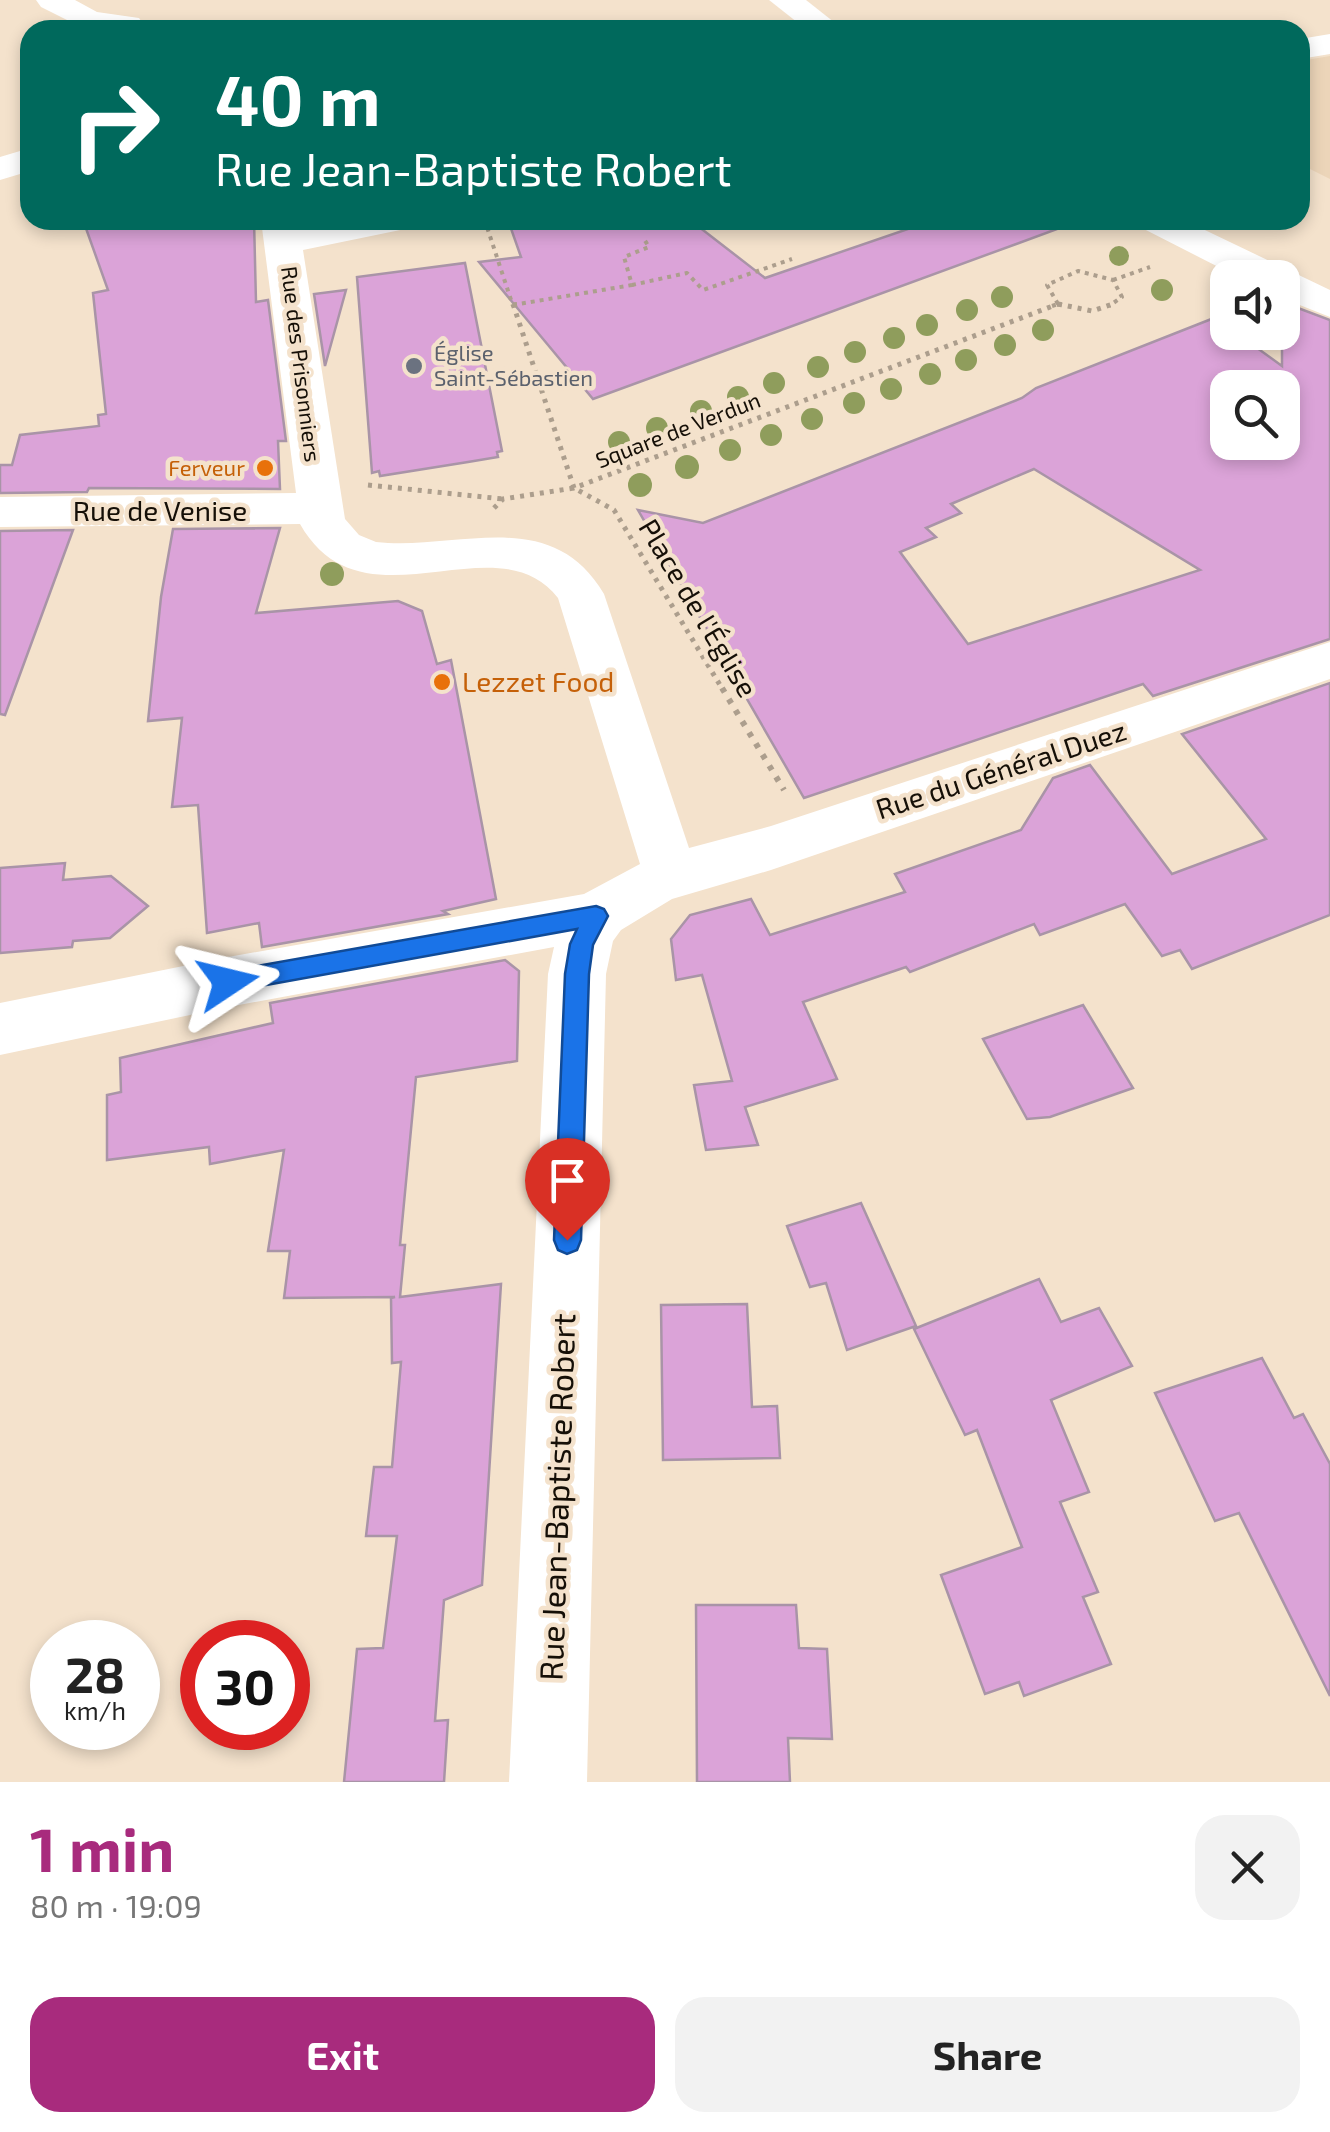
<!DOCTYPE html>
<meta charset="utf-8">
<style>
:root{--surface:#fff;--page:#f2f2f2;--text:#222;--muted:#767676;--accent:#a82b7d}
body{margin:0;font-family:"Exo 2",sans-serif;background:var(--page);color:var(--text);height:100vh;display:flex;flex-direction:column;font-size:38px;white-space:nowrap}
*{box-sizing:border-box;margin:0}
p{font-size:32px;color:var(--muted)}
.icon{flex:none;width:55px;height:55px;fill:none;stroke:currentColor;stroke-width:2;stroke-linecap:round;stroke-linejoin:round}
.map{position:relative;height:1782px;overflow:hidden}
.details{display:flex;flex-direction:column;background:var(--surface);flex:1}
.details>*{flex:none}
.guide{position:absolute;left:20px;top:20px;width:1290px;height:210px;border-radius:30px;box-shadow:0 5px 15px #0003;background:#00695c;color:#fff;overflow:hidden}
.controls{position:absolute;left:1210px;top:260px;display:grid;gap:20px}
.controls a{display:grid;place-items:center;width:90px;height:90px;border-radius:20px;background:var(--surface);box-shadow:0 5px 15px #0003;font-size:50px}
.speed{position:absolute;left:30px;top:1620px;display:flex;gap:20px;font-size:50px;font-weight:700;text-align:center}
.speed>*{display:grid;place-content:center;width:130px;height:130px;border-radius:50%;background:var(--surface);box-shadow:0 5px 15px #0003;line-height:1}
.speed small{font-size:25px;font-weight:400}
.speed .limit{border:15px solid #d22;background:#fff;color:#111}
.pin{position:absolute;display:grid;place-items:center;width:85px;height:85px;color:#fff;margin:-102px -42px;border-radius:50% 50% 50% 0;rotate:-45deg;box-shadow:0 0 10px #0007}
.pin .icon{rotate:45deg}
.me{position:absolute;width:110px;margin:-55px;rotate:80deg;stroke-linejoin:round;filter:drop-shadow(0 0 8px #0008)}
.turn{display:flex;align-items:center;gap:35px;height:210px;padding:0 30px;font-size:45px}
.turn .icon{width:130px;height:130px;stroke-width:2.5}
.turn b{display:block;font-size:70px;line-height:85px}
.round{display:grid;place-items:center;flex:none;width:105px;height:105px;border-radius:30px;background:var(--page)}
.head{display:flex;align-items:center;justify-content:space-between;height:170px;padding:0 30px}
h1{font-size:60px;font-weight:700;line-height:75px;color:var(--accent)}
.primary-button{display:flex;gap:20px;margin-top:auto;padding:20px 30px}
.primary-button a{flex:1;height:115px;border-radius:30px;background:var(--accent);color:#fff;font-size:40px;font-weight:700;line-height:115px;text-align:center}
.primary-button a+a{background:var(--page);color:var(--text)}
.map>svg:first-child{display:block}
</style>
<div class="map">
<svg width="1330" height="1782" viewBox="0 0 1330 1782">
<rect width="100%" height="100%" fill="#f4e2cc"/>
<polygon fill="#ecd5b9" points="1330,56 1330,179 1300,164 1300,61"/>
<g fill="#dba3d8" stroke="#a994a7" stroke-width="2.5" fill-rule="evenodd">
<polygon points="83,220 254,220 256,302 268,300 286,441 278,441 280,489 89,488 87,492 0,493 0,465 12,465 20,435 99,426 98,415 106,414 93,293 108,290"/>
<polygon points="508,220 690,220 765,278 934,220 1067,220 1068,225 593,399 479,262 521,257"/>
<polygon points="465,263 502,451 497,452 498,457 468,462 380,476 379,471 372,473 357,277"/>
<polygon points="346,290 325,366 314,294"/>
<path d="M1282 302 1330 320V639L1153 696 1143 684 804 798 638 510 703 523 1022 398 1036 388 1214 318 1228 327V332H1235L1282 366ZM1228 388H1282V442H1228ZM1034 469 1200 570 968 644 900 552 936 537 926 528 961 513 951 504Z"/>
<polygon points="280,528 256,613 398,601 422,611 437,664 451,660 496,899 443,911 448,914 262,947 259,923 207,933 198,805 172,807 182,718 148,721 161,597 173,529"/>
<polygon points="73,530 5,715 0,714 0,531"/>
<polygon points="1330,683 1330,915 1192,969 1180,950 1162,956 1125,904 1040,935 1034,924 910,972 906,967 803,1002 837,1079 745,1107 758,1145 706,1150 694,1085 732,1081 702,975 676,980 671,939 690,915 751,899 770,935 905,892 895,874 1021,830 1053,778 1090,765 1172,874 1266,839 1182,734"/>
<polygon points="65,863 63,880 111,876 148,906 110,938 73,941 72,947 0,953 0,868"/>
<polygon points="505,960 519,971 517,1061 416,1077 400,1245 405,1245 400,1297 501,1284 482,1585 444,1600 435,1721 448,1720 444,1782 344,1782 357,1649 383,1648 397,1536 366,1536 374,1467 392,1467 401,1362 392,1363 391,1298 395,1297 284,1298 290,1251 268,1251 284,1150 210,1164 209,1147 107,1160 107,1095 121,1092 120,1058 273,1023 270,1003"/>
<polygon points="1083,1005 1133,1088 1050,1117 1027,1119 983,1039"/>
<polygon points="861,1203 916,1326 847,1350 826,1283 810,1287 787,1226"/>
<polygon points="1039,1279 1061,1322 1099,1308 1132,1366 1051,1400 1089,1492 1060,1502 1098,1592 1083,1597 1111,1664 1024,1696 1019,1682 985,1694 941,1575 1022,1547 977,1430 965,1435 914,1329"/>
<polygon points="747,1304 752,1407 777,1406 780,1458 663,1460 661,1305"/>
<polygon points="1262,1358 1294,1418 1303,1414 1330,1464 1330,1696 1239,1513 1215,1521 1155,1393"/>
<polygon points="696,1605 796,1605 799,1648 827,1649 832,1739 788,1738 790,1782 697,1782"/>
</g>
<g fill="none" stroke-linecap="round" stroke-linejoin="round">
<g stroke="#ac9e8d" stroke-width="4" stroke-dasharray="4 5" stroke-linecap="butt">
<polyline points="489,220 486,224 513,306"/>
<polyline points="1113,280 1150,267"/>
<polyline points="632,285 687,273 703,290 792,259"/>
<polyline points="1058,304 1064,306"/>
<polyline points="1058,304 1047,285 1078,271 1113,280 1122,297 1109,306"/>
<polyline points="513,305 632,285 624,257 649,247 644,239"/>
<polyline points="1052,306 1058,304"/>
</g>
<g stroke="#ac9e8d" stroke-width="5" stroke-dasharray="4 6" stroke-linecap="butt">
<polyline points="513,304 574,488 1058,304"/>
<polyline points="1058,304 1092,311 1113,304"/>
<polyline points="513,305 521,304"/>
<polyline points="368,485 503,499"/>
<polyline points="494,508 503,499 574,488 614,510 723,690"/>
</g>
<polyline stroke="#ac9e8d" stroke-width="6" stroke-dasharray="5 8" stroke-linecap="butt" points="722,688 784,790"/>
<g fill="#fff" fill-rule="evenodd">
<polygon points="36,0 75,0 97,12 139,18 144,25 141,30 87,30 41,7"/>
<polygon points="769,0 806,0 844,30 807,30"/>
<polygon points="1330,34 1330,54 1300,59 1300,39"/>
<polygon points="30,148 30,171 0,180 0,157"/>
<path d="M261 220H299L300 228 340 220H416L410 228 303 250 345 519 359 535 376 542C458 551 551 504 604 594L689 848 771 826 1330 642V679L771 870 672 899 621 930 613 941 606 974 587 1782H509L548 974 554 947 228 1007 0 1055V1003L228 957 584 894 640 864 558 598C496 518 363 635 300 524L0 527V497L296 493Z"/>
<polygon points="1136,220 1184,220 1330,290 1330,317 1282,298 1282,278 1240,278 1142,228"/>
</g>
</g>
<g fill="#8f9d5c">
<circle cx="1119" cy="256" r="10"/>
<circle cx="1162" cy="290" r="11"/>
<circle cx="1002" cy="297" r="11"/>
<circle cx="967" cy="310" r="11"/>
<circle cx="927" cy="325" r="11"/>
<circle cx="1043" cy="330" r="11"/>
<circle cx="894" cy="338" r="11"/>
<circle cx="1005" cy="345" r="11"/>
<circle cx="855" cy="352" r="11"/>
<circle cx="966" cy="360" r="11"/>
<circle cx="818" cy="367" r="11"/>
<circle cx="930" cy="374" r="11"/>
<circle cx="774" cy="383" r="11"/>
<circle cx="891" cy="389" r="11"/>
<circle cx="738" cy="397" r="11"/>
<circle cx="854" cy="403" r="11"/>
<circle cx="701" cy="411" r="11"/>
<circle cx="812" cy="419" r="11"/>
<circle cx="657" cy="428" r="11"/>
<circle cx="771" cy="435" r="11"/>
<circle cx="619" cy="442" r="11"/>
<circle cx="730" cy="450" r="11"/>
<circle cx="687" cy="467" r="12"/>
<circle cx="640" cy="485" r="12"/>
<circle cx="332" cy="574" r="12"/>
</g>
<polygon fill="#1a73e8" stroke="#114b97" stroke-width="2.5" points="596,906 604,909 608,916 593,945 589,974 581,1240 577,1250 567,1254 558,1250 554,1240 565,974 570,944 577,929 228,992 220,989 216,982 220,974 228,971"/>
<circle fill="#6b7280" stroke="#f4e2cc" stroke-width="4" cx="414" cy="366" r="10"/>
<g fill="#e8710a" stroke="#f4e2cc" stroke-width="4">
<circle cx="265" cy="468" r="10"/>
<circle cx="442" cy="682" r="10"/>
</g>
<g text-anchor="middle" stroke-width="9" stroke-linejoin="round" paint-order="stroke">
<g font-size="22" fill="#5b616d" stroke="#f4e2cc" text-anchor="start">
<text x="434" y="361">Église<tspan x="434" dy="25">Saint-Sébastien</tspan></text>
</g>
<g font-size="22" fill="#150f07" stroke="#f4e2cc">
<text transform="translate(301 364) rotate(83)" y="8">Rue des Prisonniers</text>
<text transform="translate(678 430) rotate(-21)" y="8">Square de Verdun</text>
</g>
<g font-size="22" fill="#c56008" stroke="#f4e2cc" text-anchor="end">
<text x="245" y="476">Ferveur</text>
</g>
<g font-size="28" fill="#150f07" stroke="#f4e2cc">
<text x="160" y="521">Rue de Venise</text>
<text transform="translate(698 608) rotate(59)" y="10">Place de l'Église</text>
<text transform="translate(1001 770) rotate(-18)" y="10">Rue du Général Duez</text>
</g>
<g font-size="28" fill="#c56008" stroke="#f4e2cc" text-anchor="start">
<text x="462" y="692">Lezzet Food</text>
</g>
<g font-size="32" fill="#150f07" stroke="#f4e2cc">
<text transform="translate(558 1497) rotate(-88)" y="11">Rue Jean-Baptiste Robert</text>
</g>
</g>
</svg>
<div class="controls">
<a><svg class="icon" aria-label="sound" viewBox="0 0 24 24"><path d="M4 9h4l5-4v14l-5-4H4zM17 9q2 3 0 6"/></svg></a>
<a><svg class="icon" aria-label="search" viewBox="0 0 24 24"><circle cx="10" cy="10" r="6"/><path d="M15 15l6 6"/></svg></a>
</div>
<div class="speed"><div>28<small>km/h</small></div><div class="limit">30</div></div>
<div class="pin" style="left:567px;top:1240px;background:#d93025"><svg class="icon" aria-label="arrive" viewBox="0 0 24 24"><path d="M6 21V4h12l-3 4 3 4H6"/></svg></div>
<svg class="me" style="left:228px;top:982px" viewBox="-20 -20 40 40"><path d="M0-17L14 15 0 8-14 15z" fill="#1a73e8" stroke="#fff" stroke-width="4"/></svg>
<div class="guide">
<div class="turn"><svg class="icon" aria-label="right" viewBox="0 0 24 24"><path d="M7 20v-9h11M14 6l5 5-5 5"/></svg><div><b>40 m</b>Rue Jean-Baptiste Robert</div></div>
</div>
</div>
<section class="details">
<div class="head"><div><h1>1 min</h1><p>80 m · 19:09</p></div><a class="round"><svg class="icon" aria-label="close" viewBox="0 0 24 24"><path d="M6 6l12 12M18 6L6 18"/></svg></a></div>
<div class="primary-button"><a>Exit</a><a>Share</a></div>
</section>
